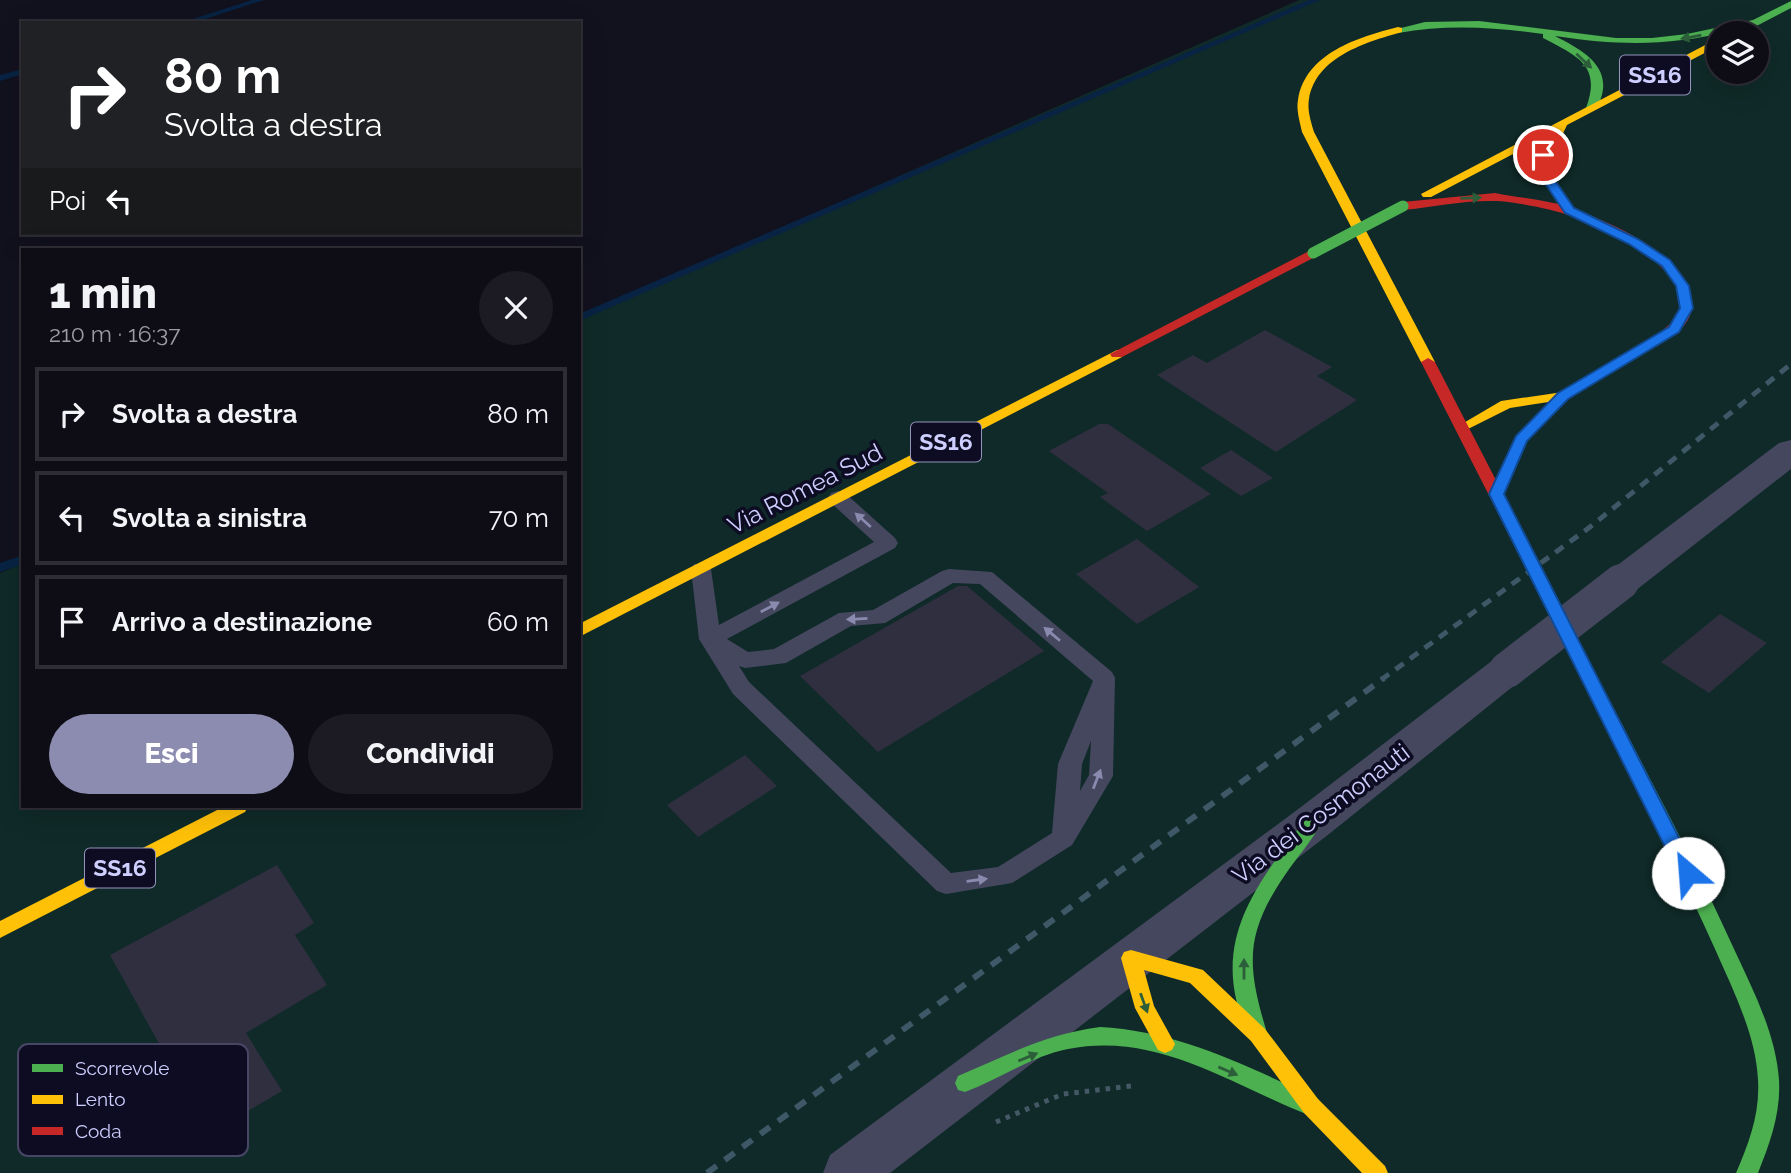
<!DOCTYPE html>
<html lang="it">
<meta charset="utf-8">
<style>
:root{--surface:#0e0d16;--page:#1c1b23;--text:#f1f3f6;--muted:#9b9ca1;--line:#2e2d35;--accent:#8c8cb0}
body{margin:0;font-family:Raleway,sans-serif;background:var(--page);color:var(--text);height:100vh;display:flex;flex-direction:column;font-size:26px;white-space:nowrap}
*{box-sizing:border-box;margin:0}
p{font-size:23px;color:var(--muted)}
.icon{flex:none;width:38px;height:38px;fill:none;stroke:currentColor;stroke-width:2;stroke-linecap:round;stroke-linejoin:round}
.map{position:relative;flex:1;overflow:hidden}
.panel{position:absolute;left:21px;top:248px;width:560px;height:560px;display:flex;flex-direction:column;background:var(--surface);border-radius:0px;box-shadow:0 7px 28px #0002,0 0 0 2px var(--line)}
.panel>*{flex:none}
.top-card{position:absolute;left:21px;top:21px;width:560px;height:214px;border-radius:0px;box-shadow:0 7px 28px #0002,0 0 0 2px var(--line);background:#202124;color:#fff;overflow:hidden}
.tools{position:absolute;left:1706px;top:21px;display:grid;gap:14px}
.tools a{display:grid;place-items:center;width:63px;height:63px;border-radius:50%;background:var(--surface);box-shadow:0 7px 28px #0002,0 0 0 2px var(--line);font-size:35px}
.pin{position:absolute;display:grid;place-items:center;width:60px;height:60px;color:#fff;margin:-30px;border:4px solid #fff;border-radius:50%;box-shadow:0 2px 7px #0007}
.me{position:absolute;width:77px;margin:-38px;rotate:333deg;stroke-linejoin:round;filter:drop-shadow(0 0 5px #0008)}
.turn{display:flex;align-items:center;gap:24px;height:147px;padding:0 28px;font-size:32px}
.turn .icon{width:91px;height:91px;stroke-width:2.5}
.turn b{display:block;font-size:49px;line-height:60px}
.then{display:flex;align-items:center;height:66px;padding:0 28px;background:#0003;gap:14px;font-size:26px}
.round{display:grid;place-items:center;flex:none;width:74px;height:74px;border-radius:37px;background:var(--page)}
.overview{display:flex;align-items:center;justify-content:space-between;height:119px;padding:0 28px}
h1{font-size:42px;font-weight:800;line-height:52px}
.cta{display:flex;gap:14px;margin-top:auto;padding:14px 28px}
.cta a{flex:1;height:80px;border-radius:42px;background:var(--accent);color:#fff;font-size:28px;font-weight:800;line-height:80px;text-align:center}
.cta a+a{background:var(--page);color:var(--text)}
ul{padding:0;list-style:none}
li{display:flex;align-items:center;gap:21px;height:94px;margin:0 14px 10px;padding:0 14px;border:4px solid var(--line);border-radius:0px}
li div{flex:1}
li b{display:block;font-size:26px}
li em{font-style:normal}
.map>svg:first-child{display:block}
</style>
<div class="map">
<svg width="1791" height="1173" viewBox="0 0 1791 1173">
<rect width="100%" height="100%" fill="#12111e"/>
<path fill="#0f2a28" fill-rule="evenodd" d="M1299 0H1791V1173H0V573L23 563V807H579V317ZM1718 33H1757V72H1718Z"/>
<g fill="none" stroke-linecap="round" stroke-linejoin="round">
<g fill="#082343" fill-rule="evenodd">
<polygon points="252,0 264,0 193,23 180,23"/>
<polygon points="1309,0 1320,0 579,321 579,314"/>
<polygon points="23,69 23,74 0,81 0,75"/>
<polygon points="23,555 23,564 0,572 0,563"/>
</g>
</g>
<g fill="#302f40">
<polygon points="1265,330 1332,367 1317,376 1357,400 1276,452 1157,375 1193,355 1207,363"/>
<polygon points="1099,424 1108,424 1211,494 1147,531 1100,497 1108,493 1049,451"/>
<polygon points="1231,450 1273,478 1241,496 1200,468"/>
<polygon points="1137,539 1199,587 1137,624 1076,574"/>
<polygon points="958,586 967,586 1044,651 878,752 800,676"/>
<polygon points="1720,614 1767,643 1709,693 1661,662"/>
<polygon points="745,755 777,786 698,837 667,805"/>
<polygon points="277,865 314,923 295,935 327,985 246,1033 282,1091 209,1134 110,955"/>
</g>
<g fill="none" stroke-linecap="round" stroke-linejoin="round">
<polyline stroke="#455865" stroke-width="5" stroke-dasharray="4.5 6" stroke-linecap="butt" points="996,1122 1063,1094 1131,1086"/>
<path fill="#45475f" fill-rule="evenodd" d="M838 491 845 493 895 538 898 543 895 548 727 639 748 652 774 649 839 613 873 610 942 571 949 569 992 572 1112 672 1115 678 1113 776 1072 845 1012 883 946 894 937 891 733 694 699 639 691 569 694 564H708L711 569 719 625 874 542 831 503 828 498 831 493ZM953 583 980 584 1093 681 1058 764 1052 833 998 867 951 873 749 682 739 666 745 668 786 663 851 626 885 623ZM1091 741 1089 775 1080 791 1082 764Z"/>
<g fill="#45475f" fill-rule="evenodd">
<polygon points="1791,440 1791,469 1635,591 1621,595 1607,591 1602,582 1607,573 1779,443"/>
<polygon points="1507,655 1521,660 1527,670 1521,680 1329,834 890,1173 823,1173 830,1155 1297,810 1493,660"/>
</g>
<g fill="#4caf50" fill-rule="evenodd">
<path d="M1791 1V8L1743 33H1731L1732 31C1668 46 1621 46 1555 36 1580 49 1612 65 1601 98 1599 105 1598 108 1592 111L1586 108C1602 65 1577 56 1543 38V34C1494 27 1447 24 1398 33L1393 30 1425 22 1479 21 1616 38H1652L1687 34 1753 20Z"/>
<polygon points="1662,333 1667,334 1667,340 1568,399 1527,441 1502,497 1492,497 1490,494 1516,436 1558,393"/>
<path d="M1606 703 1612 705 1614 709C1655 789 1697 867 1734 949 1753 990 1776 1034 1779 1080 1781 1113 1770 1143 1758 1173H1736C1749 1143 1760 1114 1758 1080 1756 1035 1733 990 1715 949 1679 868 1637 789 1598 709L1600 705Z"/>
<path d="M1313 815 1319 817 1322 822C1312 841 1297 857 1285 875 1244 935 1247 966 1267 1033L1264 1039 1257 1042 1250 1039C1206 945 1253 890 1307 817Z"/>
<path d="M1100 1027C1179 1031 1247 1066 1318 1099L1321 1106 1318 1113 1311 1116C1231 1085 1158 1031 1068 1049 1032 1056 1000 1079 965 1092L958 1090 955 1083 958 1076C1007 1055 1046 1034 1100 1027Z"/>
</g>
<g fill="#ffc107" fill-rule="evenodd">
<path d="M1398 27 1402 28V32C1366 42 1316 57 1309 99 1307 110 1311 122 1314 132L1435 362 1428 366 1421 362 1302 132C1300 122 1296 110 1298 100 1305 53 1359 37 1398 27Z"/>
<path d="M1711 42H1718V46L1567 125C1546 169 1546 170 1575 211L1573 214H1565C1546 187 1531 164 1551 134L1431 197H1423L1421 194Z"/>
<polygon points="1117,350 1124,354 1122,357 579,637 579,624"/>
<polygon points="1563,392 1570,396 1568,399 1510,408 1462,432 1455,428 1501,401"/>
<polygon points="223,807 248,807 245,812 0,938 0,921"/>
<polygon points="1131,950 1203,970 1265,1029 1318,1099 1385,1166 1388,1173 1362,1173 1304,1113 1251,1041 1190,983 1144,970 1154,1006 1175,1044 1172,1050 1165,1053 1158,1050 1135,1008 1121,958 1124,952"/>
</g>
<g fill="#c62828" fill-rule="evenodd">
<path d="M1495 193C1520 198 1550 200 1574 209 1611 223 1696 258 1692 307 1691 322 1676 337 1662 341L1655 337C1664 328 1675 323 1679 309 1690 265 1599 227 1568 215 1553 209 1510 201 1494 201 1464 200 1433 207 1403 210L1397 206 1403 202Z"/>
<polygon points="1313,249 1319,253 1317,256 1122,357 1112,357 1110,354"/>
<polygon points="1428,358 1435,362 1614,709 1612,713 1600,713 1598,709 1421,362"/>
</g>
<polyline stroke="#3e5867" stroke-width="5" stroke-dasharray="10 8" stroke-linecap="butt" points="1381,680 1590,527 1791,364"/>
<polyline stroke="#3e5867" stroke-width="6" stroke-dasharray="12 10" stroke-linecap="butt" points="707,1173 1384,678"/>
<polyline stroke="#45475f" stroke-width="36" points="1507,670 1621,582"/>
<polyline stroke="#4caf50" stroke-width="11" points="1313,253 1403,206"/>
</g>
<defs><path id="oneway-solid" d="M-6-.8H1V-3.2L6.5 0L1 3.2V.8H-6Z" transform="scale(1.75)"/></defs>
<g fill="#2c5e3a">
<use href="#oneway-solid" transform="translate(1691 37) rotate(170)"/>
<use href="#oneway-solid" transform="translate(1584 61) rotate(43)"/>
<use href="#oneway-solid" transform="translate(1471 198) rotate(-2)"/>
<use href="#oneway-solid" transform="translate(1244 969) rotate(-90)"/>
<use href="#oneway-solid" transform="translate(1144 1003) rotate(70)"/>
<use href="#oneway-solid" transform="translate(1028 1057) rotate(-22)"/>
<use href="#oneway-solid" transform="translate(1228 1071) rotate(23)"/>
</g>
<g fill="#8a8aaf">
<use href="#oneway-solid" transform="translate(863 520) rotate(-138)"/>
<use href="#oneway-solid" transform="translate(770 607) rotate(-28)"/>
<use href="#oneway-solid" transform="translate(857 619) rotate(177)"/>
<use href="#oneway-solid" transform="translate(1052 634) rotate(-140)"/>
<use href="#oneway-solid" transform="translate(1097 779) rotate(-69)"/>
<use href="#oneway-solid" transform="translate(977 880) rotate(-8)"/>
</g>
<polygon fill="#1a73e8" stroke="#114b97" stroke-width="2" points="1543,152 1548,155 1552,176 1574,208 1638,239 1670,260 1689,286 1693,308 1679,332 1568,399 1527,441 1504,494 1697,873 1695,879 1688,881 1681,879 1489,494 1516,436 1558,393 1669,327 1680,308 1676,286 1662,266 1629,244 1565,213 1540,176 1537,155"/>
<g text-anchor="middle" stroke-width="7" stroke-linejoin="round" paint-order="stroke">
<g fill="#0d0c23" stroke="#9494bd" stroke-width="2">
<rect x="1620" y="55.5" width="70" height="39" rx="5"/>
<rect x="911" y="422.5" width="70" height="39" rx="5"/>
<rect x="85" y="848.5" width="70" height="39" rx="5"/>
</g>
<g font-size="23" font-weight="bold" fill="#ceceff">
<text x="1655" y="83">SS16</text>
<text x="946" y="450">SS16</text>
<text x="120" y="876">SS16</text>
</g>
<g font-size="24" fill="#ceceff" stroke="#0d0c23">
<text transform="translate(805 489) rotate(-27)" y="8">Via Romea Sud</text>
<text transform="translate(1321 814) rotate(-37)" y="8">Via dei Cosmonauti</text>
</g>
</g>
<rect x="18" y="1044" width="230" height="112" rx="10" fill="#0d0c23" stroke="#474665" stroke-width="2"/>
<rect x="32" y="1064" width="31" height="8" fill="#4caf50"/>
<rect x="32" y="1095" width="31" height="9" fill="#ffc107"/>
<rect x="32" y="1127" width="31" height="8" fill="#c62828"/>
<g font-size="19" fill="#ceceff">
<text x="75" y="1075">Scorrevole</text>
<text x="75" y="1106">Lento</text>
<text x="75" y="1138">Coda</text>
</g>
</svg>
<div class="tools">
<a><svg class="icon" aria-label="layers" viewBox="0 0 24 24"><path d="M12 4l9 5-9 5-9-5zM3 14l9 5 9-5"/></svg></a>
</div>
<div class="pin" style="left:1543px;top:155px;background:#d93025"><svg class="icon" aria-label="arrive" viewBox="0 0 24 24"><path d="M6 21V4h12l-3 4 3 4H6"/></svg></div>
<svg class="me" style="left:1688px;top:873px" viewBox="-20 -20 40 40"><circle r="19" fill="#fff"/><path d="M0-13L10 11 0 6-10 11z" fill="#1a73e8"/></svg>
<div class="top-card">
<div class="turn"><svg class="icon" aria-label="right" viewBox="0 0 24 24"><path d="M7 20v-9h11M14 6l5 5-5 5"/></svg><div><b>80 m</b>Svolta a destra</div></div>
<div class="then">Poi<svg class="icon" aria-label="left" viewBox="0 0 24 24"><path d="M17 20v-9H6M10 6l-5 5 5 5"/></svg></div>
</div>
<section class="panel">
<div class="overview"><div><h1>1 min</h1><p>210 m · 16:37</p></div><a class="round"><svg class="icon" aria-label="close" viewBox="0 0 24 24"><path d="M6 6l12 12M18 6L6 18"/></svg></a></div>
<ul>
<li><svg class="icon" aria-label="right" viewBox="0 0 24 24"><path d="M7 20v-9h11M14 6l5 5-5 5"/></svg><div><b>Svolta a destra</b></div><em>80 m</em></li>
<li><svg class="icon" aria-label="left" viewBox="0 0 24 24"><path d="M17 20v-9H6M10 6l-5 5 5 5"/></svg><div><b>Svolta a sinistra</b></div><em>70 m</em></li>
<li><svg class="icon" aria-label="arrive" viewBox="0 0 24 24"><path d="M6 21V4h12l-3 4 3 4H6"/></svg><div><b>Arrivo a destinazione</b></div><em>60 m</em></li>
</ul>
<div class="cta"><a>Esci</a><a>Condividi</a></div>
</section>
</div>
